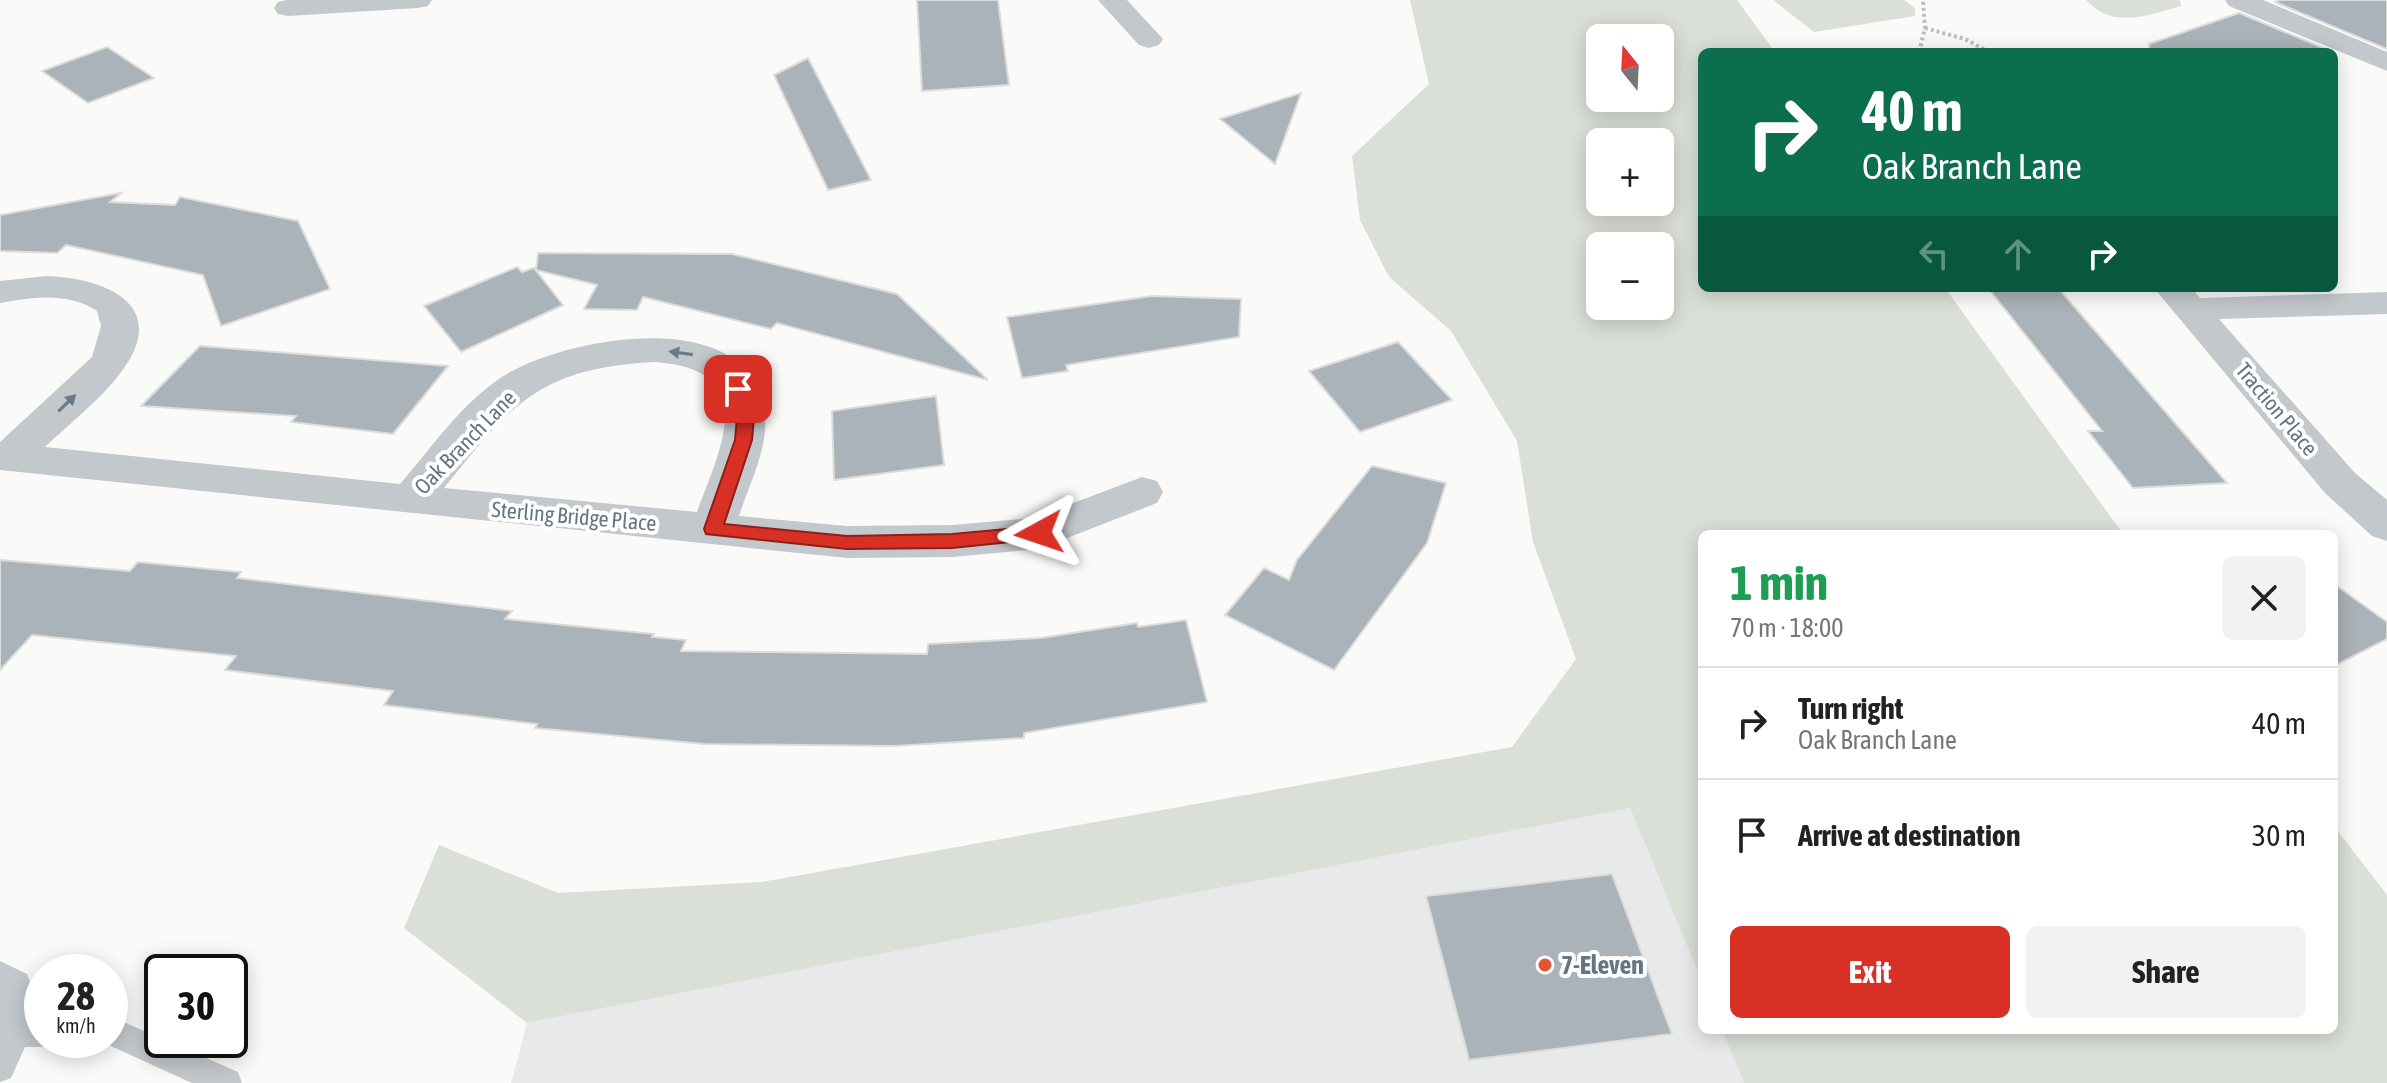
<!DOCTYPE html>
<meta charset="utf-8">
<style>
:root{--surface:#fff;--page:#f2f2f2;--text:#222;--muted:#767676;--line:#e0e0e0;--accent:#d93025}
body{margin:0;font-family:"Asap Condensed",sans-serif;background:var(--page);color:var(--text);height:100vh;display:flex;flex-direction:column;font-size:30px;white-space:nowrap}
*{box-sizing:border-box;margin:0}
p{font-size:26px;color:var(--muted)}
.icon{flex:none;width:44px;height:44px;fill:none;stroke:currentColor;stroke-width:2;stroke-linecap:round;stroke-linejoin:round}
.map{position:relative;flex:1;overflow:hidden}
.sheet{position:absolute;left:1698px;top:530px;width:640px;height:504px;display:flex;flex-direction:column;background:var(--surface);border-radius:12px;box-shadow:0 4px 20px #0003}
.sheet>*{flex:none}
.guide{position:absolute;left:1698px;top:48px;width:640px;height:244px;border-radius:12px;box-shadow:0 4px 20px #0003;background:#0b6e4f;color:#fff;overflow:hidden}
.needle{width:52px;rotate:342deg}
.controls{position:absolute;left:1586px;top:24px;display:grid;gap:16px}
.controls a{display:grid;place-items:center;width:88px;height:88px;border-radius:12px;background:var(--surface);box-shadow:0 4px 20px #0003;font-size:40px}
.speed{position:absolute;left:24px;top:954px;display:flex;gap:16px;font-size:40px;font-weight:700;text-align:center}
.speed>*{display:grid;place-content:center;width:104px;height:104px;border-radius:50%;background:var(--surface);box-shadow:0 4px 20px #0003;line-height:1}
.speed small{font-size:20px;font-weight:400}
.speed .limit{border:4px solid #111;border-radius:12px;background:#fff;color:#111}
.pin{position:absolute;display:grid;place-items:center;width:68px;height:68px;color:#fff;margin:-34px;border-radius:16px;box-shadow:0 4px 12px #0006}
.me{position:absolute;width:88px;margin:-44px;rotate:265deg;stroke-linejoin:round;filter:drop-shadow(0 0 6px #0008)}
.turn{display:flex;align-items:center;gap:28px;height:168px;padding:0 32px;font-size:36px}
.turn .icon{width:104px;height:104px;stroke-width:2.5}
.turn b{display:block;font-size:56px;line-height:68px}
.lanes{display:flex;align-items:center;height:76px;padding:0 32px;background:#0003;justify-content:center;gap:40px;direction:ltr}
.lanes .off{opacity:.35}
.round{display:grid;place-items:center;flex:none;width:84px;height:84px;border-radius:12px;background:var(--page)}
.head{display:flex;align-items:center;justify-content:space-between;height:136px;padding:0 32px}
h1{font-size:48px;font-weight:700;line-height:60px;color:#1e9e55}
.action{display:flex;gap:16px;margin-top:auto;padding:16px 32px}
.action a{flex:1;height:92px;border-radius:12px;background:var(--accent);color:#fff;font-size:32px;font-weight:700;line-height:92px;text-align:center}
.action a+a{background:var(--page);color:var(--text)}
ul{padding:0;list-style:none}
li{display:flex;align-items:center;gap:24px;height:112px;padding:0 32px;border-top:2px solid var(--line)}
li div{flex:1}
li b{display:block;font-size:30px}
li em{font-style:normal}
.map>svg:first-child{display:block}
</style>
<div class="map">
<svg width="2387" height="1083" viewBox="0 0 2387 1083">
<rect width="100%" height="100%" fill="#fafaf8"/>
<polygon fill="#e8e9e9" points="1630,808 1702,982 1702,1030 1722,1030 1744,1083 511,1083 527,1023"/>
<g fill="#dadfd7" fill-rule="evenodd">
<path d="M1410 0H1737L1775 52H1702V288H1945L2123 534H1702V982L1630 808 527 1023 404 928 439 845 558 893 762 882 1512 747 1576 659 1533 542 1517 441 1451 331 1389 277 1360 220 1352 156 1429 84ZM1660 38V98H1600V38ZM1660 142V202H1600V142ZM1660 246V306H1600V246Z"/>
<polygon points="1773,0 1904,0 1915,8 1915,16 1814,32"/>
<path d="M2086 0H2180L2181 6C2148 15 2113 30 2086 0Z"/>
<polygon points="2334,826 2387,895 2387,1083 1744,1083 1722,1030 2334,1030"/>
</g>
<g fill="#aab3b9" stroke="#dcdcda" stroke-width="2">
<polygon points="917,0 998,0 1009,85 922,91"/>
<polygon points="2279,0 2387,0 2387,49 2275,2"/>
<polygon points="2239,13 2333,52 2150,52 2149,44"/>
<polygon points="107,47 154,78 88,103 42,71"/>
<polygon points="808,58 871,180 828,190 774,75"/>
<polygon points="1301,93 1275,164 1220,119"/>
<polygon points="121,193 110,202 175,205 180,197 298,221 330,289 221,326 203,275 66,245 57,253 0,251 0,215"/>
<polygon points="538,253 732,254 897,294 988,380 777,323 771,329 643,297 637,310 584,309 597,285 536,270"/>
<polygon points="517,267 522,272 534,268 563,305 461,352 424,306"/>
<polygon points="1988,288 2058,288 2227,483 2133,488 2088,431 2102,431"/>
<polygon points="1152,296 1241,299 1239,337 1066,365 1068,371 1022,378 1007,317"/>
<polygon points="1398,342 1452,400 1360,432 1309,371"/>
<polygon points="200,346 448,366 393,434 291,422 296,416 141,406"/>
<polygon points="936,396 944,465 834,480 832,411"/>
<polygon points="1372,466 1446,483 1427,543 1334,670 1225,615 1264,568 1289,580 1297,560"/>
<polygon points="0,560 130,571 138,562 241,572 237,578 512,611 505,619 654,634 652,637 686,640 681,651 927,654 928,644 1041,638 1137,623 1138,627 1186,620 1207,702 1024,733 1024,738 895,746 704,744 535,728 537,724 384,705 393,691 225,670 236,656 32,635 0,670"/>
<polygon points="2334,584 2387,622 2387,639 2334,666"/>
<polygon points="1612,874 1672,1034 1469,1060 1426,896"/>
</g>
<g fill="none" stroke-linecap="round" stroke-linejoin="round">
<g stroke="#bbbfc2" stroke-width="4" stroke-dasharray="3 3" stroke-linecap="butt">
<polyline points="1925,28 1965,39 1989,52"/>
<polyline points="1919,52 1925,28 1923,0"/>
</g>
<g fill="#c3c8cc" fill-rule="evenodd">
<polygon points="0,961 27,974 31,984 31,1017 42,1017 42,1040 53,1040 42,1047 25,1047 11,1078 0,1082"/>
<polygon points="110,1016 238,1072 242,1083 192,1083 100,1041 110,1040"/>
</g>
<g fill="#c3c8cc" fill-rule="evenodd">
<polygon points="287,0 432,0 428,6 418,8 288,16 278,14 274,8 278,2"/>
<polygon points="1098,0 1127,0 1163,39 1159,45 1149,48 1139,45"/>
<polygon points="2225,0 2263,0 2387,52 2387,71 2229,6"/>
<path d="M47 276C101 278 170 302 124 368 104 397 71 422 45 447L400 484C434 445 469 392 516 369 583 335 755 306 765 416 768 449 749 485 739 516L847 526 952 525 1034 518 1142 477 1157 481 1163 492 1157 503 1039 549 952 557 847 558 0 470V442L92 357 101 326 97 311C68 292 32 297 0 303V281ZM655 362C761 370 722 444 697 512L444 488C512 403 540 368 655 362Z"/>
<polygon points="2154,288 2192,288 2200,298 2387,292 2387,314 2219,319 2355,473 2387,500 2387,541 2372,536 2325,493"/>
</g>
</g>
<defs><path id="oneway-solid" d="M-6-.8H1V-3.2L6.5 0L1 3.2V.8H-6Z" transform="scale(2)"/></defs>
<g fill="#6a7a87">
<use href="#oneway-solid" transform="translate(681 353) rotate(-172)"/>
<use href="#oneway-solid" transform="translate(67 403) rotate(-44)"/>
</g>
<polygon fill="#d93025" stroke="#8d1f18" stroke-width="2" points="738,383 746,389 754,417 752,440 724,524 847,536 952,534 1039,526 1048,533 1039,539 952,548 847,549 706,534 704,529 735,440 737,417 730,389"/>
<circle fill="#e4572e" stroke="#fff" stroke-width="3" cx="1545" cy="965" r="8"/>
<g text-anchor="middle" stroke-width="8" stroke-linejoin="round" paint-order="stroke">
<g font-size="22" fill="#657683" stroke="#fff">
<text transform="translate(2277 409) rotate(50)" y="8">Traction Place</text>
<text transform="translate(465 442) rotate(-46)" y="8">Oak Branch Lane</text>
<text transform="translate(574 516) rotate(5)" y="8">Sterling Bridge Place</text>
</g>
<g font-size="26" font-weight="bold" fill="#657683" stroke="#fff" text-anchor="start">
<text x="1561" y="974">7-Eleven</text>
</g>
</g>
</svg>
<div class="controls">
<a><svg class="needle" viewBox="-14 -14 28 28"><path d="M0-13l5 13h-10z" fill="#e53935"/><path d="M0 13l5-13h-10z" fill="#767676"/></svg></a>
<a>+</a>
<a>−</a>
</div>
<div class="speed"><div>28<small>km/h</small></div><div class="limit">30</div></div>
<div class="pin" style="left:738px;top:389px;background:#d93025"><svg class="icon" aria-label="arrive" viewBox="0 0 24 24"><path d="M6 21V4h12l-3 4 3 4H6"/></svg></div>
<svg class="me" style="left:1039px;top:533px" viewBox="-20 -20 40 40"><path d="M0-17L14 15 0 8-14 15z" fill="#d93025" stroke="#fff" stroke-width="4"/></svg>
<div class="guide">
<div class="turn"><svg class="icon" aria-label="right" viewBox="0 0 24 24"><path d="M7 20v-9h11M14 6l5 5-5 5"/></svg><div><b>40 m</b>Oak Branch Lane</div></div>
<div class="lanes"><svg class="icon off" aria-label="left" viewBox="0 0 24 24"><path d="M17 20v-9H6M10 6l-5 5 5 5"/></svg><svg class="icon off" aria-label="ahead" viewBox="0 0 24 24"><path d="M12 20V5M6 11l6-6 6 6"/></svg><svg class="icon" aria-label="right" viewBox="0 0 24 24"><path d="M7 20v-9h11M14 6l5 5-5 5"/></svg></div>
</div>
<section class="sheet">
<div class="head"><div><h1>1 min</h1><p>70 m · 18:00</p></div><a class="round"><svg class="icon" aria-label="close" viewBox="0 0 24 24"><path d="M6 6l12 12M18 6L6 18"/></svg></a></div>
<ul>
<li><svg class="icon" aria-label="right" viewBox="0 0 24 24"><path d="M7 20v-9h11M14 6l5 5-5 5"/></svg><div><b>Turn right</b><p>Oak Branch Lane</p></div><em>40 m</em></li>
<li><svg class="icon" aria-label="arrive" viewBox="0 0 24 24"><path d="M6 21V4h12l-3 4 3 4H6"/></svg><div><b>Arrive at destination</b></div><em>30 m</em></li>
</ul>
<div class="action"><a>Exit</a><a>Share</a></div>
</section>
</div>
